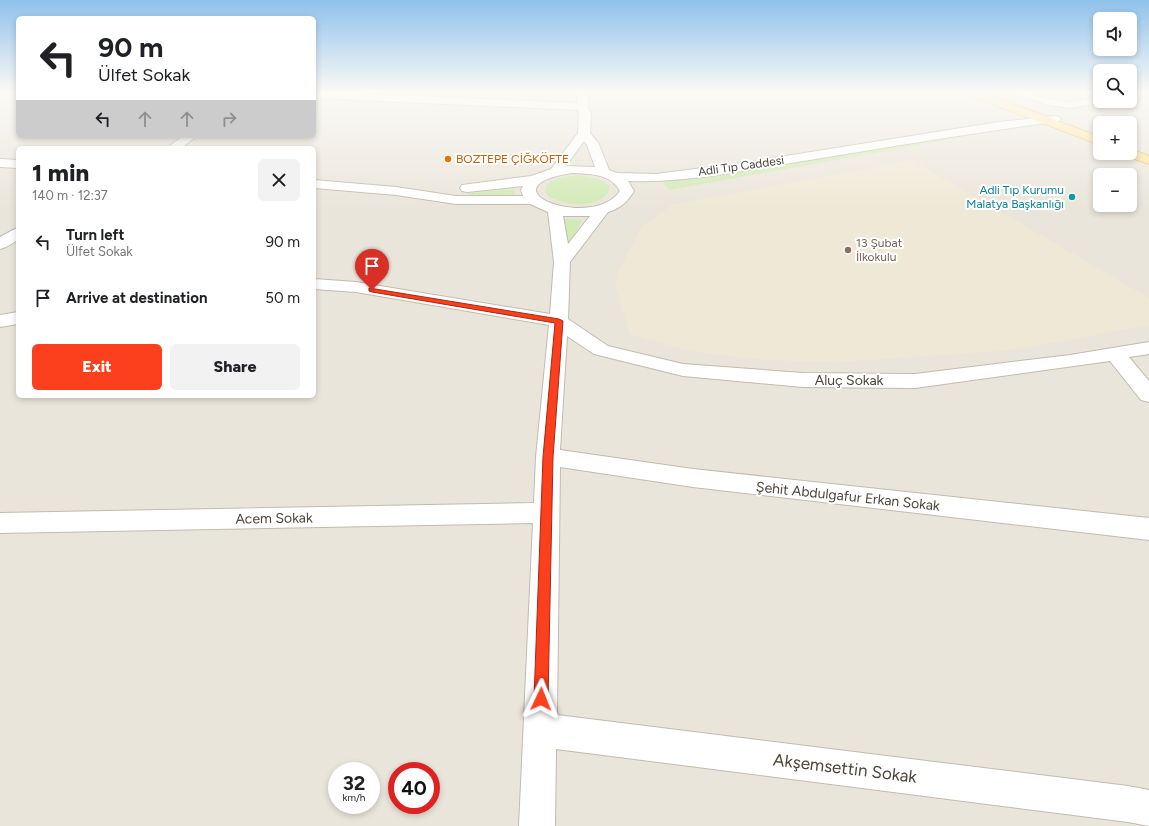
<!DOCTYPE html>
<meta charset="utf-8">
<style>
:root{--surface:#fff;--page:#f2f2f2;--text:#202124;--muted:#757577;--accent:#fc3f1d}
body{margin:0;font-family:Figtree,sans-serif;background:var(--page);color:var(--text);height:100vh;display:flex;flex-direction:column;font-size:15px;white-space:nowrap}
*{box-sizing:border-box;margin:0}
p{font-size:13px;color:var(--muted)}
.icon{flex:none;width:22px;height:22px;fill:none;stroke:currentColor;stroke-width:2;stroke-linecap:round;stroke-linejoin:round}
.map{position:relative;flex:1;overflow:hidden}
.panel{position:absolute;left:16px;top:146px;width:300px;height:252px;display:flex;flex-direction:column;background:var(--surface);border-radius:6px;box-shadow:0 2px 6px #0003}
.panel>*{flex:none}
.top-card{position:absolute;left:16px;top:16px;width:300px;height:122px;border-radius:6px;box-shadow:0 2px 6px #0003;background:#fff;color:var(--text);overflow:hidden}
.controls{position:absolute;left:1093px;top:12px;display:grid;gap:8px}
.controls a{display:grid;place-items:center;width:44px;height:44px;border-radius:6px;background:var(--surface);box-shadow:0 2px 6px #0003;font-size:20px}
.speed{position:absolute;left:328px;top:762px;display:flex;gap:8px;font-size:20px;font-weight:700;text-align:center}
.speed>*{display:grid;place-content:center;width:52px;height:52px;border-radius:50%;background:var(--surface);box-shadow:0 2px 6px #0003;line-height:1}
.speed small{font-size:10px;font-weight:400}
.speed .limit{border:6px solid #d22;background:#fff;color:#111}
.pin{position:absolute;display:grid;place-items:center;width:34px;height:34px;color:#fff;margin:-41px -17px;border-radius:50% 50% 50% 0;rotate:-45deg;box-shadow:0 0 4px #0007}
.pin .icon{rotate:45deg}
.me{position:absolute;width:44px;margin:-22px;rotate:2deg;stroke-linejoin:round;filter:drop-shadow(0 0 3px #0008)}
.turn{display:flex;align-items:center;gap:14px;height:84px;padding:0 16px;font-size:18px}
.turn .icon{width:52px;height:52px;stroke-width:2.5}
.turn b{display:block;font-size:28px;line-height:34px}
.lanes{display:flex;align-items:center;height:38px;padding:0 16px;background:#0003;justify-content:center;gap:20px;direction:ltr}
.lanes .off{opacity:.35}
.round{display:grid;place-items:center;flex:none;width:42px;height:42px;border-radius:6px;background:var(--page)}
.headline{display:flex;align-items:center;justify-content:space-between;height:68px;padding:0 16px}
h1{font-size:24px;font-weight:800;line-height:30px}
.primary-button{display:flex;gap:8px;margin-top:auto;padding:8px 16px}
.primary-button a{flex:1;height:46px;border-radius:6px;background:var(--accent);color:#fff;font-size:16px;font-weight:800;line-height:46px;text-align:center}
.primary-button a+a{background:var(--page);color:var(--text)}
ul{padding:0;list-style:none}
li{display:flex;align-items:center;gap:12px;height:56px;padding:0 16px}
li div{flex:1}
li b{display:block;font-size:15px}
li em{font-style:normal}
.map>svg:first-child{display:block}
</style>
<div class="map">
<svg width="1149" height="826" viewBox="0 0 1149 826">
<rect width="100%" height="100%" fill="#f6f3ec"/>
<path fill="#eae5da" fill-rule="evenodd" d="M0 93H18V136H314V93H1100V101H1130V93H1149V826H0ZM1100 123H1130V153H1100ZM18 148H314V396H18ZM1100 175H1130V205H1100ZM337 771H371V805H337ZM397 771H431V805H397Z"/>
<polygon fill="#efe8d6" points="912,160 1149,298 1149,325 1013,350 839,362 765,360 690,351 630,334 615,284 617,274 642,226 672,205"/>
<g fill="#d2eab5">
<polygon points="977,133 980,134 669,190 662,182 723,174"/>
<path d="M570 176C583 175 599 176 609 186V191C598 210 561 206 546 194 542 180 560 178 570 176Z"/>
<polygon points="514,189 515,196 471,196 467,193"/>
<polygon points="564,219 582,220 568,247"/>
</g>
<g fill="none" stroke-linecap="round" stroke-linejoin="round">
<defs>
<g id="minor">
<path d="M314 93H348L577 103 578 93H588V107L591 113 590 133 599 144 609 170 617 173 656 174 742 163 999 122 1055 116 1059 117 1061 119 1059 121 1055 122C969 133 883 148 797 162 741 171 684 183 628 181L634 191C627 202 621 208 608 212L570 262 568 319 608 346 683 364 803 373 915 374 1070 355 1149 342V354L1129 357 1149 381V402L1141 400 1110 361 915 388 803 387 683 376 594 354 567 336 560 450 693 469 1149 518V540L693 487 560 467 557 715 1128 786 1149 790V826L1128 822 556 749 555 826H519L533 523 0 533V513L534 503 536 457 549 325 356 292 314 289V279L356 282 550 314 554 262 548 212 530 204H456L396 195 314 188V180L396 187 456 196H523L521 190 523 186 467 192 462 191 460 188 462 185 531 176 551 169 578 133 579 113 578 110 314 98ZM584 141 587 145 595 167 566 166ZM572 173C590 174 610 173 620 191 592 232 479 188 572 173ZM563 216H590L568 244Z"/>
<polygon points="1015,93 1032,93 1050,99 1070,102 1100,97 1100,101 1105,101 1100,103 1070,108 1049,105 1016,95"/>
<polygon points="1130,93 1149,93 1149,95 1130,99"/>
<polygon points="183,136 197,136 181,148 167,148"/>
<polygon points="0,159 18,160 18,168 0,167"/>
<polygon points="18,228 18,240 6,247 0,249 0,237 13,230"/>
<polygon points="18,312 18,324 0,327 0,315"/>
</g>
<g id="major">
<polygon points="968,93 984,93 1100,137 1100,145 969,95"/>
<polygon points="1130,149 1149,156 1149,164 1126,156 1124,153 1130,153"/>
</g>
</defs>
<use href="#minor" stroke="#c2bbae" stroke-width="2"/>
<use href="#major" stroke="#e6c16a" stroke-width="2"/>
<use href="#minor" fill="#fff" fill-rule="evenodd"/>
<use href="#major" fill="#ffe39c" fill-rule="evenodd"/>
</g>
<linearGradient id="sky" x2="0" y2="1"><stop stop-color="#8fc1ec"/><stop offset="0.44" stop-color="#fbfaf6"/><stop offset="1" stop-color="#fbfaf6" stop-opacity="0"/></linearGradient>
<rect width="1149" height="209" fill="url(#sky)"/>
<polygon fill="#fc3f1d" stroke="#a42913" points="369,288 559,319 563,321 553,457 548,699 546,703 541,705 536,703 534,699 543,457 555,323 372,292 369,291"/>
<circle fill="#e8710a" stroke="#fff" stroke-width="1.5" cx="448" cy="159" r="4"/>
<circle fill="#0f9aa8" stroke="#fff" stroke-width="1.5" cx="1072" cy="197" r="4"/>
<circle fill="#8d6e63" stroke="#fff" stroke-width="1.5" cx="848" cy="250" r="4"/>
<g text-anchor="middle" stroke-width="4" stroke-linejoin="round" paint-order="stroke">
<g font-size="12" fill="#c56008" stroke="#fff" text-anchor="start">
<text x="456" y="163">BOZTEPE ÇİĞKÖFTE</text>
</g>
<g font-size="12" fill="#4b4439" stroke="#fff">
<text transform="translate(741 166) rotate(-8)" y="4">Adli Tıp Caddesi</text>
</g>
<g font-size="12" fill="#0d838f" stroke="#fff" text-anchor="end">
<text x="1064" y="194">Adli Tıp Kurumu<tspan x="1064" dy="14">Malatya Başkanlığı</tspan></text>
</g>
<g font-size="12" fill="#785e54" stroke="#fff" text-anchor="start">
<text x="856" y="247">13 Şubat<tspan x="856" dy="14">İlkokulu</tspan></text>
</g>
<g font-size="14" fill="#4b4439" stroke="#fff">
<text x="849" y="385">Aluç Sokak</text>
<text transform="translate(848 496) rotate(6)" y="5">Şehit Abdulgafur Erkan Sokak</text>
<text transform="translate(274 518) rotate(-1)" y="5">Acem Sokak</text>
</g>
<g font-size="17" fill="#4b4439" stroke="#fff">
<text transform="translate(845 768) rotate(7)" y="6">Akşemsettin Sokak</text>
</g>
</g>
</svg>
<div class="controls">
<a><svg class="icon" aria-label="sound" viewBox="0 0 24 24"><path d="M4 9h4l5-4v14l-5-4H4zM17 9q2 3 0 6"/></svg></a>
<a><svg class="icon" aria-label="search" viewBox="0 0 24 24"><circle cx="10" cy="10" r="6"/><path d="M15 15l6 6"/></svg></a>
<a>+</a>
<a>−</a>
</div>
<div class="speed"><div>32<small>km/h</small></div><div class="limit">40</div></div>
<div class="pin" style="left:372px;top:290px;background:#d93025"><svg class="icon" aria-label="arrive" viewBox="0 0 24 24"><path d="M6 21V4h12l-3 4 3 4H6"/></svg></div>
<svg class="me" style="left:541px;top:699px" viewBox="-20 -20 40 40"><path d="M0-17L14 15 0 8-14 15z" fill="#fc3f1d" stroke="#fff" stroke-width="4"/></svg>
<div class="top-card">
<div class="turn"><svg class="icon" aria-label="left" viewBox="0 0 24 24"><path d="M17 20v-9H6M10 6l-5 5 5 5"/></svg><div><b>90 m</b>Ülfet Sokak</div></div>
<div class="lanes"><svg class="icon" aria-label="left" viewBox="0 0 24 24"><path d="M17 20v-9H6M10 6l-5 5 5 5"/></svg><svg class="icon off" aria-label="ahead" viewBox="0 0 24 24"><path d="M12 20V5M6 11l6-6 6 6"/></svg><svg class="icon off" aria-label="ahead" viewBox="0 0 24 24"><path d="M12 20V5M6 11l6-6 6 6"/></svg><svg class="icon off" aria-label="right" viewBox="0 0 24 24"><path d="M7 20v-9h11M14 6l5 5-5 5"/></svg></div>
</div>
<section class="panel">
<div class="headline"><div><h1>1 min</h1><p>140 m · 12:37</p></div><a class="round"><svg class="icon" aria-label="close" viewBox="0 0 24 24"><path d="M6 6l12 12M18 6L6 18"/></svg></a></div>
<ul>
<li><svg class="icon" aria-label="left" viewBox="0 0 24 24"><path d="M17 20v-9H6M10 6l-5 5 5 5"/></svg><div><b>Turn left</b><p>Ülfet Sokak</p></div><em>90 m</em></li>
<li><svg class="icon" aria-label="arrive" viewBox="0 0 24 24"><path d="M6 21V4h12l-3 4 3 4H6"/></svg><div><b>Arrive at destination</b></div><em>50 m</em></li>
</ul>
<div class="primary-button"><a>Exit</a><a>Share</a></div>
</section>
</div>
